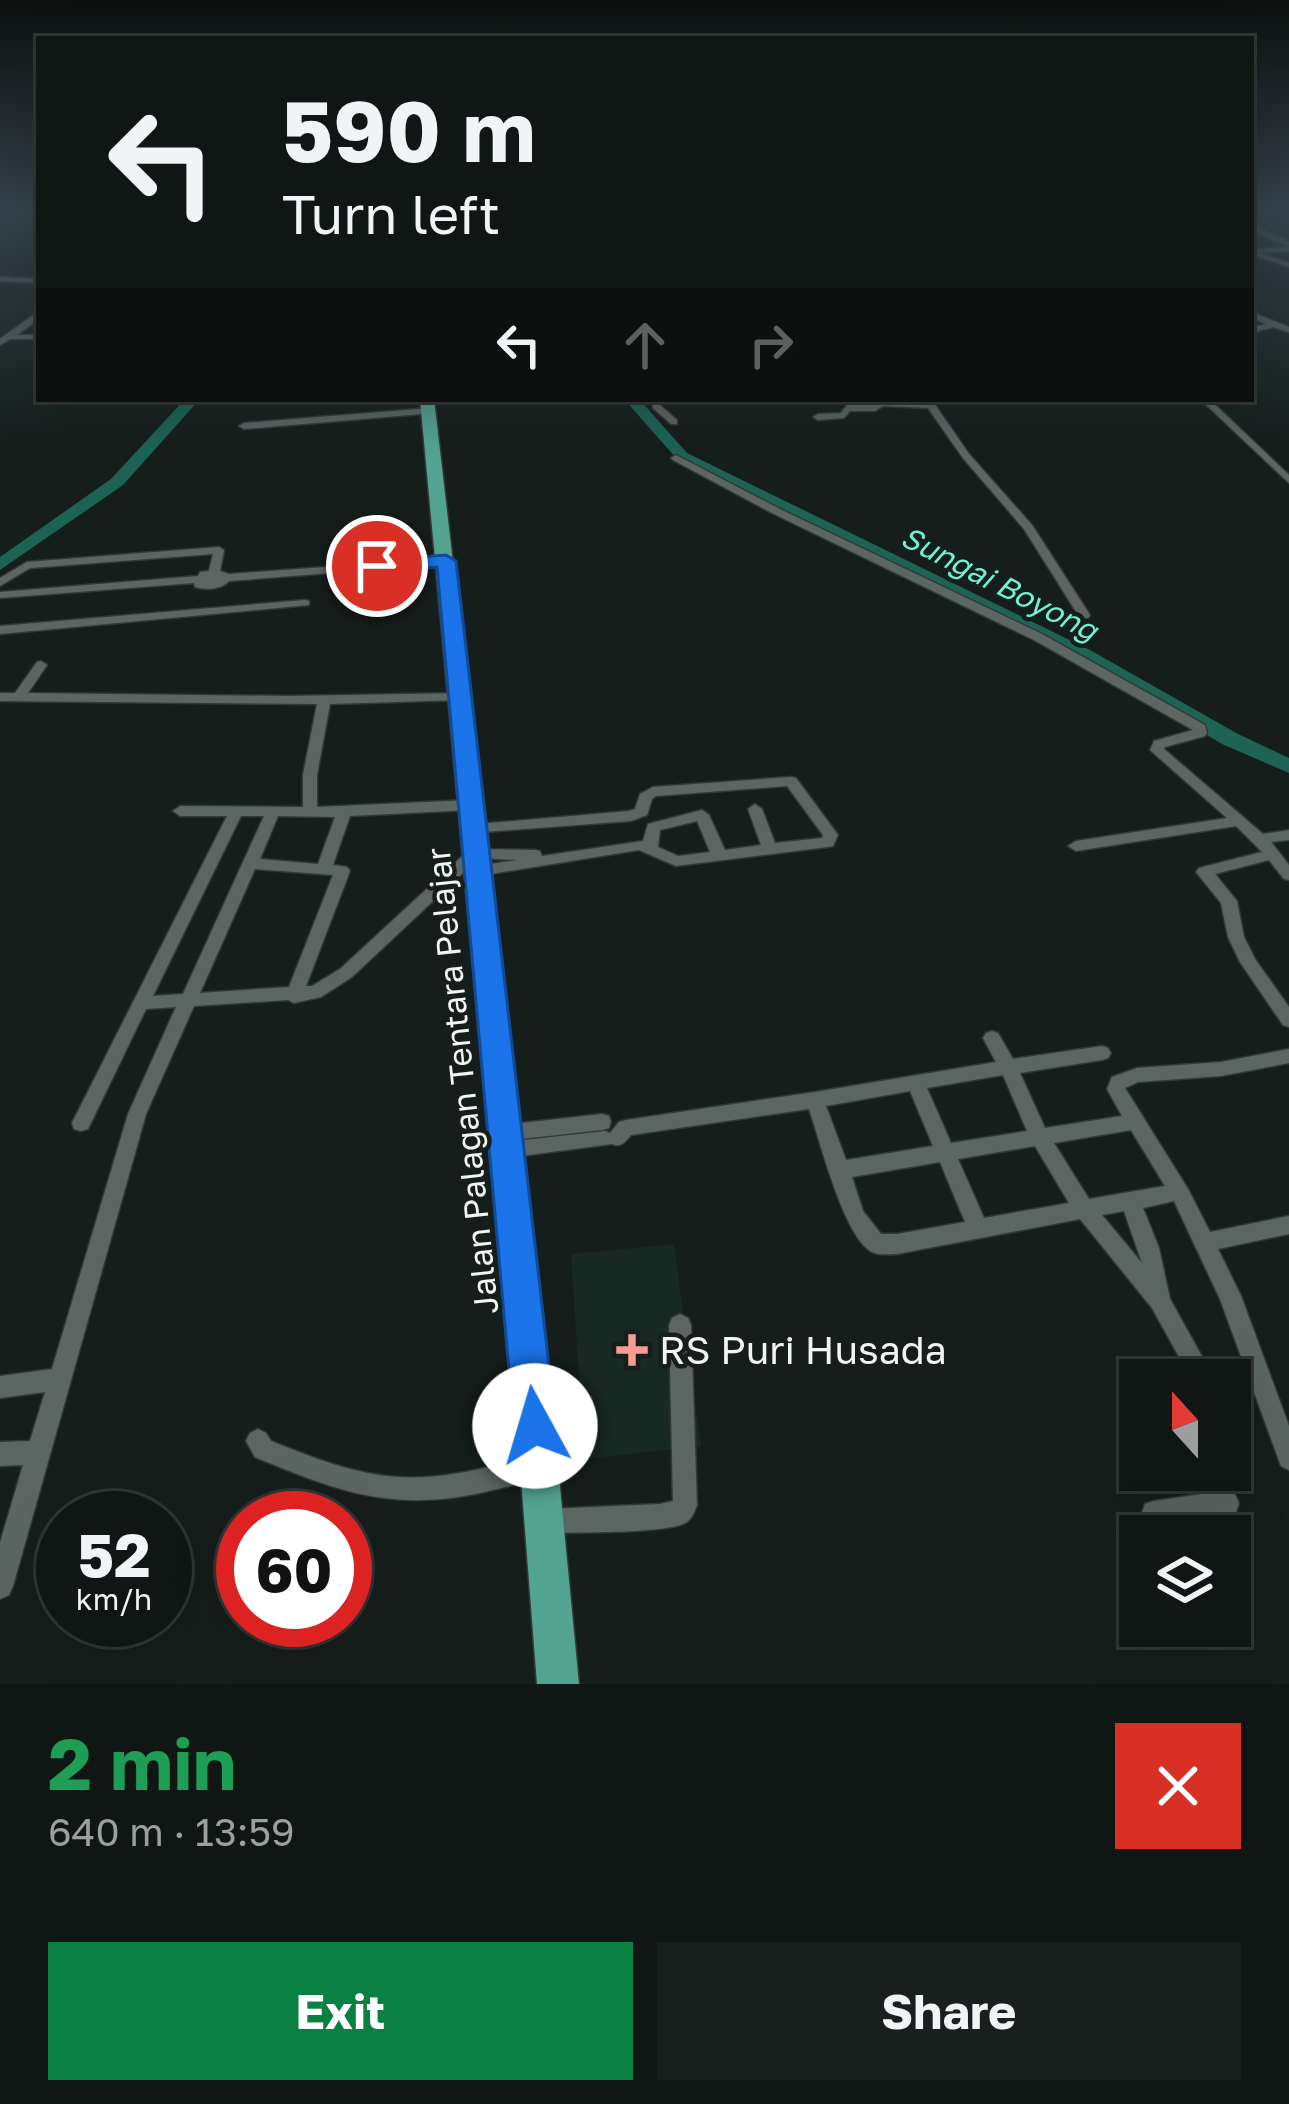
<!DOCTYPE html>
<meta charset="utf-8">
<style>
:root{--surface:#101614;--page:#191f1d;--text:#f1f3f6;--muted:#9c9fa0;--line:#303534;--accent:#0b8043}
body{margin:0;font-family:"Golos Text",sans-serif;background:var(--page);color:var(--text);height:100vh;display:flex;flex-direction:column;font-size:45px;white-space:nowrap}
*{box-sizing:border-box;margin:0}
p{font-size:39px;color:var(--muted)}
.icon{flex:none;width:66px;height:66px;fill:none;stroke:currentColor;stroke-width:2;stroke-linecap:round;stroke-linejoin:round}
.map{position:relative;height:1684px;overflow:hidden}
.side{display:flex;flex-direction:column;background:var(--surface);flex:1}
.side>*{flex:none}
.banner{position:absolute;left:36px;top:36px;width:1218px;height:366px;border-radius:0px;box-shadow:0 12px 48px #0002,0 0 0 3px var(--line);background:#101614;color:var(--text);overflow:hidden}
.needle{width:78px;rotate:339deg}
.fabs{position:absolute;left:1119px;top:1359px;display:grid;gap:24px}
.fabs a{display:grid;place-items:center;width:132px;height:132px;border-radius:0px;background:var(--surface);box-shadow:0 12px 48px #0002,0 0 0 3px var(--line);font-size:60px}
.speed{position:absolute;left:36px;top:1491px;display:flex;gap:24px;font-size:60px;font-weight:700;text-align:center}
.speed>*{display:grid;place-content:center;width:156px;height:156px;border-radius:50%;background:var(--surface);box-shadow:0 12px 48px #0002,0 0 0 3px var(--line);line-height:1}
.speed small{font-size:30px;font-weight:400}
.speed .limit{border:18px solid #d22;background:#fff;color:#111}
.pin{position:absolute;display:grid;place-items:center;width:102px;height:102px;color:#fff;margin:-51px;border:6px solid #fff;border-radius:50%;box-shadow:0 3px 12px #0007}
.me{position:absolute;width:132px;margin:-66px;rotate:354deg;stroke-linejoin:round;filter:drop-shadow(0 0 9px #0008)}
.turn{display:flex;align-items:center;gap:42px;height:252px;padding:0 48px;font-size:54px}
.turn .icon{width:156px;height:156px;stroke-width:2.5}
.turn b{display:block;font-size:84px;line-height:102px}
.lanes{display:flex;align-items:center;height:114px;padding:0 48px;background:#0003;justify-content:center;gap:60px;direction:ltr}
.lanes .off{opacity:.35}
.round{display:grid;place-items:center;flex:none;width:126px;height:126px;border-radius:0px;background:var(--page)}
.summary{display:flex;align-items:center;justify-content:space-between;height:204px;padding:0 48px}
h1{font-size:72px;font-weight:700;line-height:90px;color:#1e9e55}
.primary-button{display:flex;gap:24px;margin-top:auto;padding:24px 48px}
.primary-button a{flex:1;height:138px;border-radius:0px;background:var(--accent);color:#fff;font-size:48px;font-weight:700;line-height:138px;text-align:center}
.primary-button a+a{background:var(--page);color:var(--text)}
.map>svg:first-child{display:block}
</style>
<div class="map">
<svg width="1289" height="1684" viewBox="0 0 1289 1684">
<rect width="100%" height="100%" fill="#151e1b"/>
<polygon fill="#182823" points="674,1244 701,1446 584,1459 571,1254"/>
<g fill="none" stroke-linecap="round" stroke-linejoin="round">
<g fill="#1c6353" fill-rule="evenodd">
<polygon points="185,399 200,399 123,485 0,570 0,557 111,479"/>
<polygon points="624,399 639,399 687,453 1090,650 1238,734 1289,758 1289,773 1222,744 1076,658 677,459"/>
</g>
<defs>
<g id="minor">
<polygon points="1289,247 1289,251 1260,253 1289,263 1289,267 1251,254 1251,250 1256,249"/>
<polygon points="0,277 39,279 39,283 0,281"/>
<polygon points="1251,312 1289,327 1289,332 1273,327 1251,333 1251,328 1266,324 1251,317"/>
<polygon points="36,313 39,313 39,319 17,335 39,335 39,339 10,339 0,345 0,339"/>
<polygon points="652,399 660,399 660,405 677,420 677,424 671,424 653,408"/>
<polygon points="923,399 931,399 969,454 1032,525 1090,615 1088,618 1080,618 1024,529 963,458 928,408 883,406 875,411 850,411 844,418 818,420 813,417 818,414 841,413 847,405 873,405 881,400 925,402"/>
<polygon points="1200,399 1209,399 1289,475 1289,483"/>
<polygon points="430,408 434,411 433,413 244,429 239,426 244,423"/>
<polygon points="676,455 782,510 1042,634 1205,725 1207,733 1205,736 1165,747 1164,749 1263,834 1289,830 1289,840 1271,842 1289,865 1289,880 1284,879 1269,860 1215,874 1237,901 1244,937 1255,959 1289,1007 1289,1027 1283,1025 1240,962 1228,937 1221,903 1196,872 1199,868 1262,852 1236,826 1076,851 1068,846 1076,841 1227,818 1150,750 1154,741 1193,730 1034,640 774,514 673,460 671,458"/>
<path d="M219 547 224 550 220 571 229 574 446 558 452 561 446 564 229 581C221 590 206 590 195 587L194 583 0 598V592L198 576 200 572 209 571 213 554 30 568 0 586V578L27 562Z"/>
<polygon points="305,600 309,601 309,605 0,634 0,626"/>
<path d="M41 661 47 665 28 693 288 696 465 693 466 696 460 700 330 704 317 775V807L470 800 477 805 470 810 350 816 333 865 347 867 350 871 306 986H312L340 969 470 849 535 850 540 851 542 856 643 841 648 824 702 810 709 815 725 850 761 845 748 809 755 804 762 809 775 843 822 838 823 835 787 786 656 796 652 799 647 815 631 821 471 833 464 828 466 825 629 811 635 809 640 794 653 787 791 777 796 778 838 835 833 846 828 847 676 866 639 850 478 876 470 871 473 867 517 860 479 858 352 977 321 997 294 1003 288 1000 194 1006 146 1114 13 1586 9 1595 0 1599V1543L23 1465 0 1466V1442L30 1441 45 1392 0 1398V1376L52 1369 128 1114 176 1007 146 1009 88 1129 81 1131 74 1129 72 1123 227 816H180L173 811 180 806 303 807V775L317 704 0 701V693H15L37 662ZM241 816H264L183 994 153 996ZM278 816 335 817 318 864 260 859ZM697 821 710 852 678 856 658 847 660 830ZM255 869 333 875 289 987 200 993Z"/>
<path d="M992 1031 998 1033 1013 1059 1102 1046 1108 1048 1111 1053 1108 1058 1102 1060 1020 1073 1045 1128 1122 1116 1107 1089 1112 1077 1137 1068 1221 1062 1289 1049V1063L1221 1076 1138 1082 1125 1088 1188 1189 1210 1232 1289 1216V1234L1218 1249 1241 1296 1289 1426V1470L1281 1466 1220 1299 1174 1201 1143 1208 1159 1248 1170 1299 1215 1380H1192L1152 1308 1080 1219 897 1254C888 1254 876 1256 869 1250 843 1232 820 1141 809 1109L631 1135C625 1142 621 1148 612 1144L506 1158 499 1156 496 1150 499 1144 506 1142 605 1131 610 1133 619 1122 626 1120 815 1092 996 1062 983 1038 986 1033ZM1003 1075 1027 1131 951 1143 927 1088ZM910 1091 933 1146 846 1160 826 1106ZM1131 1130 1165 1186 1089 1199 1054 1143ZM1035 1146 1069 1203 984 1218 958 1159ZM940 1162 965 1222 897 1234H881L863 1211 852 1177ZM1124 1211 1142 1263 1102 1215Z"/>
<polygon points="602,1114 609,1116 611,1122 609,1128 602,1130 504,1141 497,1139 494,1133 497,1127 504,1125"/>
<path d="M680 1314 688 1318 691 1325 697 1505C694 1512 693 1517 687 1522 669 1534 574 1532 548 1533L539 1530 536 1521 539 1512 548 1509 660 1504 673 1501 669 1325 672 1318Z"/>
<path d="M258 1429 266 1433 271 1441C311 1457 353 1474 397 1477 444 1480 490 1467 535 1455L543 1459 547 1467 543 1475C523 1484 501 1488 480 1493 391 1512 337 1491 255 1457L246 1441 250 1433Z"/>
<polygon points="1198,1470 1223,1470 1239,1503 1236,1512 1227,1515 1154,1525 1145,1522 1142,1513 1145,1504 1154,1501 1209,1493"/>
</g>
<polygon id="secondary" points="1251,225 1289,241 1289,247 1251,231"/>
<polygon id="primary" points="420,399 434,399 558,1466 579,1684 537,1684 520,1466"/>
</defs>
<use href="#minor" stroke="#333836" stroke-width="3"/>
<use href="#secondary" stroke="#333836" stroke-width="3"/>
<use href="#primary" stroke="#333836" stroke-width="3"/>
<use href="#minor" fill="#5b6562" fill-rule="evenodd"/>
<use href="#secondary" fill="#5b6562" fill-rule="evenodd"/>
<use href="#primary" fill="#52a390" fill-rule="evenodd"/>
</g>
<linearGradient id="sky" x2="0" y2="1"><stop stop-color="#0c100f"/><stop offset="0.47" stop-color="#35414a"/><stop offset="1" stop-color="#35414a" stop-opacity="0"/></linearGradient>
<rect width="1289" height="446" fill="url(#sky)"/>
<polygon fill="#1a73e8" stroke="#114b97" stroke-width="3" points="446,555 456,561 556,1426 550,1441 535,1447 520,1441 514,1426 437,567 377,572 367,566 377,560"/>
<path fill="#f59c94" stroke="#151e1b" stroke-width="4.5" d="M626 1332h12v12h12v12h-12v12h-12v-12h-12v-12h12z"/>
<g text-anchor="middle" stroke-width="9" stroke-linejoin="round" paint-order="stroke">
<g font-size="30" font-style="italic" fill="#72f1d2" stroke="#151e1b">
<text transform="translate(999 584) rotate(27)" y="10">Sungai Boyong</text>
</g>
<g font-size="33" fill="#f1f6f4" stroke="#151e1b">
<text transform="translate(462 1081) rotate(-96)" y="12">Jalan Palagan Tentara Pelajar</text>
</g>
<g font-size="39" fill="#f1f6f4" stroke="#151e1b" text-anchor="start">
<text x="659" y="1364">RS Puri Husada</text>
</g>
</g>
</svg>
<div class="fabs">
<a><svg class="needle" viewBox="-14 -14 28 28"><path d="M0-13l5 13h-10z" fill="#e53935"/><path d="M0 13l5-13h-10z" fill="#9c9fa0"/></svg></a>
<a><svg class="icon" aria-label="layers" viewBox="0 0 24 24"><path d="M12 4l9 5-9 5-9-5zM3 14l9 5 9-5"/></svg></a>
</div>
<div class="speed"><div>52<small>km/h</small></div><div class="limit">60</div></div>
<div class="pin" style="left:377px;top:566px;background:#d93025"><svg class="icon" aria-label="arrive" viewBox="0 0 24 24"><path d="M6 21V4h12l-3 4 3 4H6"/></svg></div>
<svg class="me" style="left:535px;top:1426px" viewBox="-20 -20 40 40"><circle r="19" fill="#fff"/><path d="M0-13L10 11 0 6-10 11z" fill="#1a73e8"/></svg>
<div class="banner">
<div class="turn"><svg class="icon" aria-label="left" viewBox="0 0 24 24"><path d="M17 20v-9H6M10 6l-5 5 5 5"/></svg><div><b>590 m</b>Turn left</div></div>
<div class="lanes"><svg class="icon" aria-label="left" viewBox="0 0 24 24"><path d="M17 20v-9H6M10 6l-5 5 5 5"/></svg><svg class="icon off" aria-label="ahead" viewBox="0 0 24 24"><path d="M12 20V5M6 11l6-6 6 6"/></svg><svg class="icon off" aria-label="right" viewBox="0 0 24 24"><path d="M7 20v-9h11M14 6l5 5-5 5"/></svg></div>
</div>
</div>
<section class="side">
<div class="summary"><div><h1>2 min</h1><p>640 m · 13:59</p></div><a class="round" style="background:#d93025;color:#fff"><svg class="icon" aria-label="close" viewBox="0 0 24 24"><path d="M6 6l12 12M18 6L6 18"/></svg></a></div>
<div class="primary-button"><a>Exit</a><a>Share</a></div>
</section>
